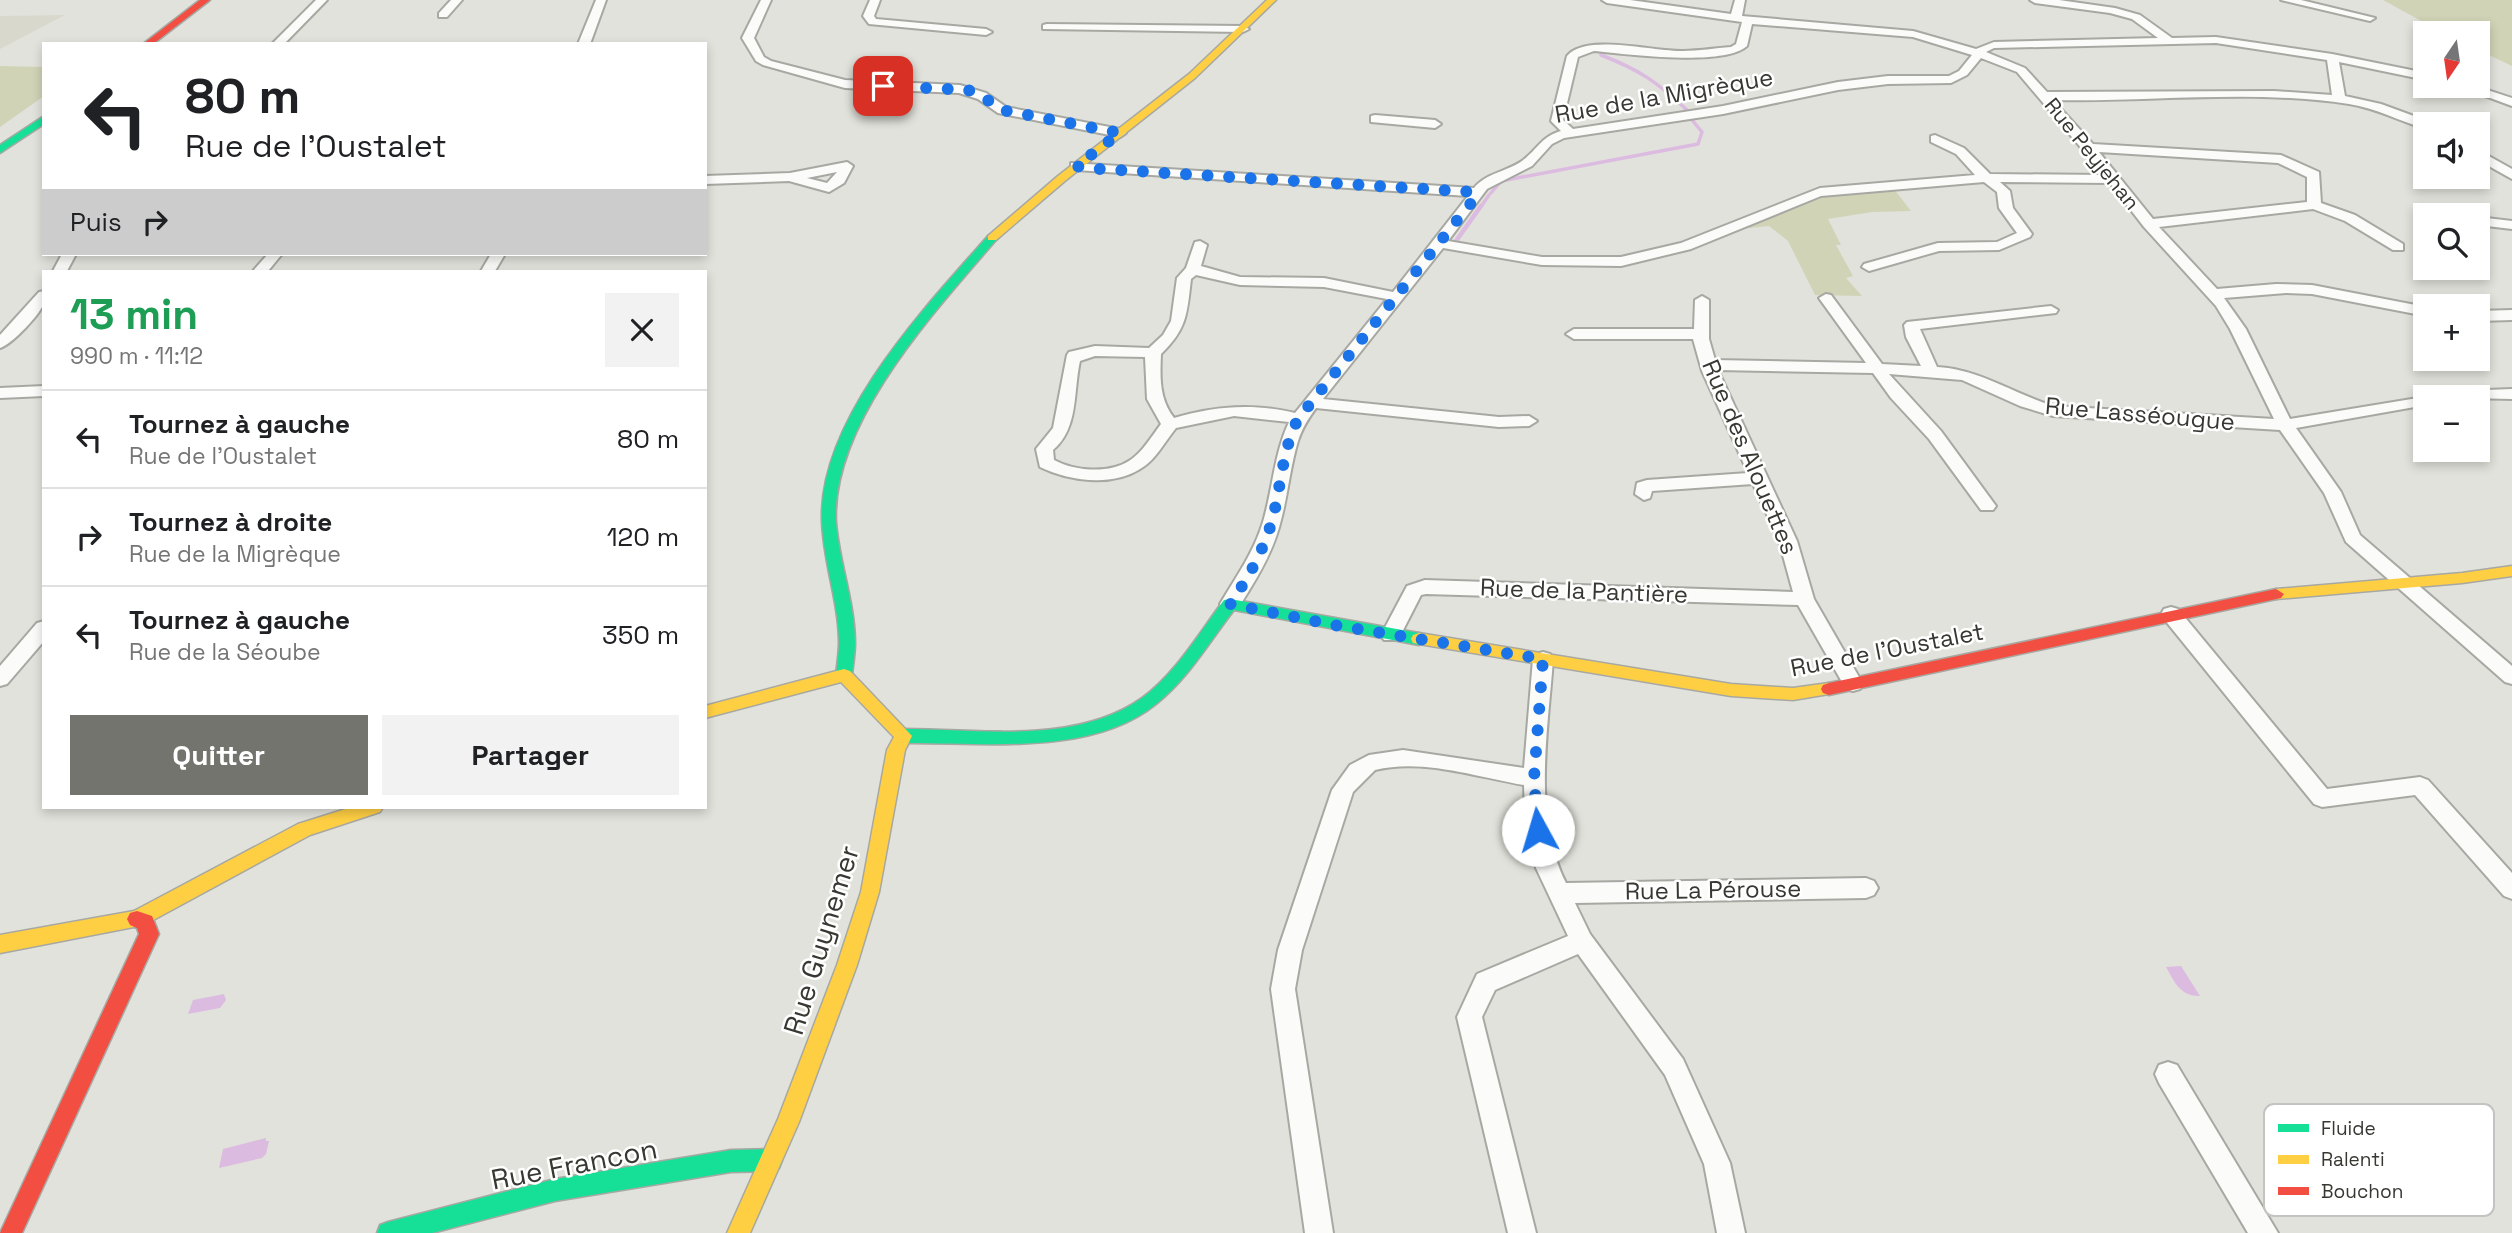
<!DOCTYPE html>
<html lang="fr">
<meta charset="utf-8">
<style>
:root{--surface:#fff;--page:#f2f2f2;--text:#202124;--muted:#757577;--line:#e0e0e0;--accent:#74746e}
body{margin:0;font-family:"Space Grotesk",sans-serif;background:var(--page);color:var(--text);height:100vh;display:flex;flex-direction:column;font-size:26px;white-space:nowrap}
*{box-sizing:border-box;margin:0}
p{font-size:23px;color:var(--muted)}
.icon{flex:none;width:38px;height:38px;fill:none;stroke:currentColor;stroke-width:2;stroke-linecap:round;stroke-linejoin:round}
.map{position:relative;flex:1;overflow:hidden}
.drawer{position:absolute;left:42px;top:270px;width:665px;height:539px;display:flex;flex-direction:column;background:var(--surface);border-radius:0px;box-shadow:0 4px 10px #0003}
.drawer>*{flex:none}
.guide{position:absolute;left:42px;top:42px;width:665px;height:214px;border-radius:0px;box-shadow:0 4px 10px #0003;background:#fff;color:var(--text);overflow:hidden}
.needle{width:46px;rotate:193deg}
.tools{position:absolute;left:2413px;top:21px;display:grid;gap:14px}
.tools a{display:grid;place-items:center;width:77px;height:77px;border-radius:0px;background:var(--surface);box-shadow:0 4px 10px #0003;font-size:35px}
.pin{position:absolute;display:grid;place-items:center;width:60px;height:60px;color:#fff;margin:-30px;border-radius:14px;box-shadow:0 4px 10px #0006}
.me{position:absolute;width:77px;margin:-38px;rotate:354deg;stroke-linejoin:round;filter:drop-shadow(0 0 5px #0008)}
.turn{display:flex;align-items:center;gap:24px;height:147px;padding:0 28px;font-size:32px}
.turn .icon{width:91px;height:91px;stroke-width:2.5}
.turn b{display:block;font-size:49px;line-height:60px}
.then{display:flex;align-items:center;height:66px;padding:0 28px;background:#0003;gap:14px;font-size:26px}
.round{display:grid;place-items:center;flex:none;width:74px;height:74px;border-radius:0px;background:var(--page)}
.overview{display:flex;align-items:center;justify-content:space-between;height:119px;padding:0 28px}
h1{font-size:42px;font-weight:600;line-height:52px;color:#1e9e55}
.button{display:flex;gap:14px;margin-top:auto;padding:14px 28px}
.button a{flex:1;height:80px;border-radius:0px;background:var(--accent);color:#fff;font-size:28px;font-weight:600;line-height:80px;text-align:center}
.button a+a{background:var(--page);color:var(--text)}
ul{padding:0;list-style:none}
li{display:flex;align-items:center;gap:21px;height:98px;padding:0 28px;border-top:2px solid var(--line)}
li div{flex:1}
li b{display:block;font-size:26px}
li em{font-style:normal}
.map>svg:first-child{display:block}
</style>
<div class="map">
<svg width="2512" height="1233" viewBox="0 0 2512 1233">
<rect width="100%" height="100%" fill="#e2e2dc"/>
<polygon fill="#d8d9cc" points="65,15 0,49 0,16"/>
<g fill="#d1d3b6">
<polygon points="2383,0 2512,0 2512,66 2478,50 2478,33 2443,33"/>
<polygon points="0,66 44,67 44,96 0,127"/>
<polygon points="1894,189 1911,211 1872,212 1828,219 1841,245 1836,245 1853,276 1846,278 1862,296 1815,295 1788,241 1769,226 1749,228 1745,226 1815,198"/>
</g>
<g fill="#dcbbe0">
<path d="M2181 966 2200 996C2180 996 2175 983 2166 967Z"/>
<polygon points="224,994 226,1000 220,1008 188,1014 193,1000"/>
<polygon points="266,1138 266,1141 269,1141 266,1154 262,1158 219,1168 223,1149"/>
</g>
<g fill="none" stroke-linecap="round" stroke-linejoin="round">
<g stroke="#dcbbe0" stroke-width="3.5">
<path d="M1601 55C1640 70 1657 82 1687 110"/>
<polyline points="1491,193 1501,181 1698,144 1702,132 1692,120"/>
<polyline points="1480,208 1489,195"/>
</g>
<polyline stroke="#dcbbe0" stroke-width="4.5" points="1456,241 1481,206"/>
<defs>
<g id="street">
<polygon points="316,0 327,0 284,44 272,44"/>
<polygon points="451,0 462,0 447,17 439,17 439,13"/>
<polygon points="596,0 606,0 590,44 578,44"/>
<polygon points="761,0 771,0 754,38 764,57 771,61 845,80 960,85 986,93 1006,107 1120,129 1126,133 1120,137 998,113 978,99 959,93 845,88 763,65 756,61 742,38"/>
<polygon points="870,0 880,0 874,16 876,19 986,29 992,32 986,35 869,24 863,16"/>
<path d="M1602 0H1630L1731 14 1735 0H1745L1742 16 1913 31 1976 49 1994 42 2158 38 2132 19 2110 13 2035 3 2030 0H2059L2115 8 2140 15 2172 38 2216 37 2332 54 2426 73V80L2339 62 2345 96 2381 104 2430 122 2432 124H2426V129C2399 121 2376 108 2349 104 2252 89 2151 102 2053 100L2093 144 2281 155 2319 172 2321 203 2355 215 2403 244V250H2393L2345 221 2313 209 2159 227 2217 289 2276 284 2312 285 2426 307V316L2312 294 2286 293 2224 298 2246 329 2290 419 2430 396 2437 392 2512 389V399L2426 397V405L2296 428 2341 492 2360 535 2512 666V684L2505 682 2346 542 2324 493 2280 430 2053 416 2020 406 1962 380 1889 374 1941 431 1993 502 1996 506 1993 510H1981L1929 439 1891 398 1873 373 1718 370 1797 541 1814 599 1863 684 1860 689 1853 691 1846 689 1798 605 1426 594 1421 595 1398 640H1384L1381 635 1407 586 1425 580 1793 592 1779 541 1753 484 1652 491 1650 498 1644 500 1635 494 1637 483 1647 480 1748 473 1702 371 1693 339H1574L1566 334 1574 329H1694L1695 300 1702 296 1709 300V339L1715 360 1866 363 1819 298 1826 294 1831 295 1882 364 1921 366 1906 337 1904 325 1907 322 2051 306 2058 310 2056 313 1920 329 1937 367C1979 369 2014 394 2054 406L2274 419 2230 329 2216 306 2144 227 2110 183 2000 182 2010 191 2013 208 2032 234 2030 237 1999 250 1939 251 1869 271 1862 267 1864 264 1938 243 1997 242 2017 233 1999 208 1997 192 1984 182 1821 196 1691 249 1621 266 1542 265 1443 248 1323 399 1499 417 1529 416 1537 421 1529 426 1499 427 1316 408C1308 419 1302 428 1298 441 1290 467 1288 494 1281 520 1275 545 1263 568 1250 589 1243 600 1238 613 1223 609L1220 604C1236 577 1254 552 1263 522 1273 488 1274 454 1289 422L1234 416 1176 428C1165 441 1156 460 1140 469 1112 487 1068 481 1040 467L1036 449 1053 428 1067 355 1069 352 1095 346 1149 348 1163 335 1171 321 1177 278 1186 268 1195 242 1200 241 1207 245 1201 266 1240 277 1324 278 1393 292 1468 196 1076 170 1071 169V163L1474 188C1486 173 1506 172 1522 161 1537 150 1542 136 1561 131L1551 121 1567 56C1586 33 1654 52 1683 51 1699 51 1715 48 1731 47L1736 44 1742 22 1607 3ZM1752 24 1913 37 1972 55 1959 71 1949 76H1888L1838 82 1723 106 1573 129 1563 120 1578 57 1594 51C1626 54 1724 67 1747 46ZM2216 43 2327 60 2332 95 2274 91 2047 92 2025 68 1986 52 1994 48ZM1981 58 2017 72 2104 175 1990 174 1964 148 1935 135 1931 136V142L1956 154 1975 175 1820 188 1681 243 1621 257H1542L1448 241 1487 189 1532 166 1552 144 1564 138 1723 114 1838 90 1888 84 1951 83 1967 75ZM2099 152 2278 163 2307 177V202L2153 219ZM1196 275 1240 285 1324 287 1387 299 1295 413C1253 403 1215 406 1174 418 1159 399 1160 377 1161 354 1187 329 1187 314 1191 279ZM1095 356 1145 357 1147 399 1161 424C1152 436 1142 453 1129 461 1109 474 1074 471 1054 460L1053 450C1079 428 1073 392 1080 361Z"/>
<polygon points="2281,0 2301,0 2375,18 2370,21"/>
<polygon points="1047,24 1243,26 1249,29 1243,32 1043,29 1043,25"/>
<polygon points="2458,86 2475,86 2512,98 2512,106"/>
<polygon points="1375,115 1435,120 1441,124 1435,128 1371,122 1371,116"/>
<polygon points="2478,150 2512,169 2512,179 2478,160"/>
<path d="M847 162 853 166 844 183 829 192 789 181 705 184V176L790 173ZM837 172 827 183 807 178Z"/>
<polygon points="2478,217 2512,221 2512,229 2478,225"/>
<polygon points="62,254 76,254 67,271 53,271"/>
<polygon points="268,254 282,254 268,271 253,271"/>
<polygon points="491,254 505,254 495,271 481,271"/>
<path d="M44 291C44 295 44 299 44 302 42 313 11 345 0 348V335L39 292Z"/>
<polygon points="2512,310 2512,320 2478,321 2478,311"/>
<polygon points="44,386 44,396 0,398 0,388"/>
<polygon points="2171,607 2178,609 2327,789 2420,777 2428,780 2512,873 2512,899 2504,896 2415,795 2322,807 2314,804 2164,619 2161,614 2164,609"/>
<polygon points="44,621 44,641 7,684 0,686 0,666 37,623"/>
<path d="M1543 652 1550 654 1553 659C1548 732 1532 815 1566 883L1866 878 1874 881 1878 888 1874 895 1866 898 1575 903 1590 934 1683 1059 1730 1163 1745 1233H1717L1704 1164 1665 1075 1578 954 1495 990 1482 1017 1536 1233H1508L1457 1017 1477 974 1568 936 1536 868 1525 814 1524 785C1477 777 1422 758 1375 770L1353 792 1302 950 1295 989 1333 1233H1305L1271 989 1278 950 1332 790 1350 765 1369 755 1403 750 1524 768 1533 659 1536 654Z"/>
<polygon points="2168,1062 2177,1065 2278,1233 2248,1233 2159,1083 2155,1074 2159,1065"/>
</g>
<g id="fast">
<polygon points="44,116 44,124 0,153 0,145"/>
<path d="M992 235 998 238 996 240C935 311 831 423 836 522 839 562 855 603 855 643 855 654 853 665 852 675L850 679H838L836 675C837 664 839 654 839 643 839 602 823 562 822 521 818 420 925 307 988 236Z"/>
<path d="M1230 599 1419 633 1427 639 1419 645 1234 610C1209 642 1188 679 1156 704 1091 757 981 742 903 743L897 741 894 736 897 731 903 729C980 729 1076 745 1142 698 1176 673 1199 633 1224 600Z"/>
<polygon points="771,1149 779,1152 782,1160 779,1168 771,1171 731,1172 555,1201 432,1233 377,1233 380,1225 388,1222 555,1179 731,1150"/>
</g>
<g id="slow">
<polygon points="1267,0 1276,0 1195,78 1066,180 996,240 988,240 988,236 1058,176 1189,74"/>
<polygon points="2512,566 2512,576 2462,583 2276,599 2268,594 2276,589 2462,573"/>
<polygon points="1419,633 1731,684 1793,688 1829,683 1835,685 1837,689 1835,693 1793,700 1731,696 1413,643 1411,639 1413,635"/>
<polygon points="844,669 850,671 912,736 905,750 879,892 857,965 799,1122 750,1233 727,1233 778,1119 837,965 861,892 887,750 894,737 841,682 705,718 705,706"/>
<polygon points="352,807 383,807 380,812 310,835 144,925 0,953 0,935 134,911 298,824"/>
</g>
<g id="jam">
<polygon points="200,0 210,0 153,44 143,44"/>
<polygon points="2276,589 2284,594 2281,598 1829,695 1823,693 1821,689 1823,685 1829,683"/>
<polygon points="137,911 152,916 159,934 22,1233 0,1233 139,934 137,928 130,925 127,919 130,913"/>
</g>
</defs>
<use href="#street" stroke="#a8a8a3" stroke-width="4"/>
<use href="#fast" stroke="#a8a8a3" stroke-width="3"/>
<use href="#slow" stroke="#a8a8a3" stroke-width="3"/>
<use href="#jam" stroke="#a8a8a3" stroke-width="3"/>
<use href="#street" fill="#fbfbfa" fill-rule="evenodd"/>
<use href="#fast" fill="#16e098" fill-rule="evenodd"/>
<use href="#slow" fill="#ffcf43" fill-rule="evenodd"/>
<use href="#jam" fill="#f24e42" fill-rule="evenodd"/>
</g>
<g fill="none" stroke-linecap="round" stroke-linejoin="round">
<path stroke="#1a73e8" stroke-width="12" stroke-dasharray="0 21.6" d="M883 86 968 90 982 96 1002 110 1120 133 1076 166 1084 168 1475 192 1471 203 1298 419C1282 450 1281 488 1272 521 1263 551 1248 579 1230 604L1339 626 1543 659 1534 778 1538 830"/>
</g>
<g text-anchor="middle" stroke-width="5" stroke-linejoin="round" paint-order="stroke">
<g font-size="21" fill="#383833" stroke="#fff">
<text transform="translate(2092 154) rotate(51)" y="7">Rue Peyjehan</text>
</g>
<g font-size="24" fill="#383833" stroke="#fff">
<text transform="translate(1664 96) rotate(-10)" y="8">Rue de la Migrèque</text>
<text transform="translate(2140 414) rotate(5)" y="8">Rue Lasséougue</text>
<text transform="translate(1750 457) rotate(67)" y="8">Rue des Alouettes</text>
<text transform="translate(1584 591) rotate(2)" y="8">Rue de la Pantière</text>
<text transform="translate(1887 650) rotate(-11)" y="8">Rue de l'Oustalet</text>
<text transform="translate(1713 890) rotate(-1)" y="8">Rue La Pérouse</text>
</g>
<g font-size="28" fill="#383833" stroke="#fff">
<text transform="translate(821 940) rotate(-73)" y="10">Rue Guynemer</text>
<text transform="translate(574 1164) rotate(-11)" y="10">Rue Francon</text>
</g>
</g>
<rect x="2264" y="1104" width="230" height="112" rx="10" fill="#fff" stroke="#c3c3c2" stroke-width="2"/>
<rect x="2278" y="1124" width="31" height="8" fill="#16e098"/>
<rect x="2278" y="1155" width="31" height="9" fill="#ffcf43"/>
<rect x="2278" y="1187" width="31" height="8" fill="#f24e42"/>
<g font-size="19" fill="#383833">
<text x="2321" y="1135">Fluide</text>
<text x="2321" y="1166">Ralenti</text>
<text x="2321" y="1198">Bouchon</text>
</g>
</svg>
<div class="tools">
<a><svg class="needle" viewBox="-14 -14 28 28"><path d="M0-13l5 13h-10z" fill="#e53935"/><path d="M0 13l5-13h-10z" fill="#757577"/></svg></a>
<a><svg class="icon" aria-label="sound" viewBox="0 0 24 24"><path d="M4 9h4l5-4v14l-5-4H4zM17 9q2 3 0 6"/></svg></a>
<a><svg class="icon" aria-label="search" viewBox="0 0 24 24"><circle cx="10" cy="10" r="6"/><path d="M15 15l6 6"/></svg></a>
<a>+</a>
<a>−</a>
</div>
<div class="pin" style="left:883px;top:86px;background:#d93025"><svg class="icon" aria-label="arrive" viewBox="0 0 24 24"><path d="M6 21V4h12l-3 4 3 4H6"/></svg></div>
<svg class="me" style="left:1538px;top:830px" viewBox="-20 -20 40 40"><circle r="19" fill="#fff"/><path d="M0-13L10 11 0 6-10 11z" fill="#1a73e8"/></svg>
<div class="guide">
<div class="turn"><svg class="icon" aria-label="left" viewBox="0 0 24 24"><path d="M17 20v-9H6M10 6l-5 5 5 5"/></svg><div><b>80 m</b>Rue de l'Oustalet</div></div>
<div class="then">Puis<svg class="icon" aria-label="right" viewBox="0 0 24 24"><path d="M7 20v-9h11M14 6l5 5-5 5"/></svg></div>
</div>
<section class="drawer">
<div class="overview"><div><h1>13 min</h1><p>990 m · 11:12</p></div><a class="round"><svg class="icon" aria-label="close" viewBox="0 0 24 24"><path d="M6 6l12 12M18 6L6 18"/></svg></a></div>
<ul>
<li><svg class="icon" aria-label="left" viewBox="0 0 24 24"><path d="M17 20v-9H6M10 6l-5 5 5 5"/></svg><div><b>Tournez à gauche</b><p>Rue de l'Oustalet</p></div><em>80 m</em></li>
<li><svg class="icon" aria-label="right" viewBox="0 0 24 24"><path d="M7 20v-9h11M14 6l5 5-5 5"/></svg><div><b>Tournez à droite</b><p>Rue de la Migrèque</p></div><em>120 m</em></li>
<li><svg class="icon" aria-label="left" viewBox="0 0 24 24"><path d="M17 20v-9H6M10 6l-5 5 5 5"/></svg><div><b>Tournez à gauche</b><p>Rue de la Séoube</p></div><em>350 m</em></li>
</ul>
<div class="button"><a>Quitter</a><a>Partager</a></div>
</section>
</div>
